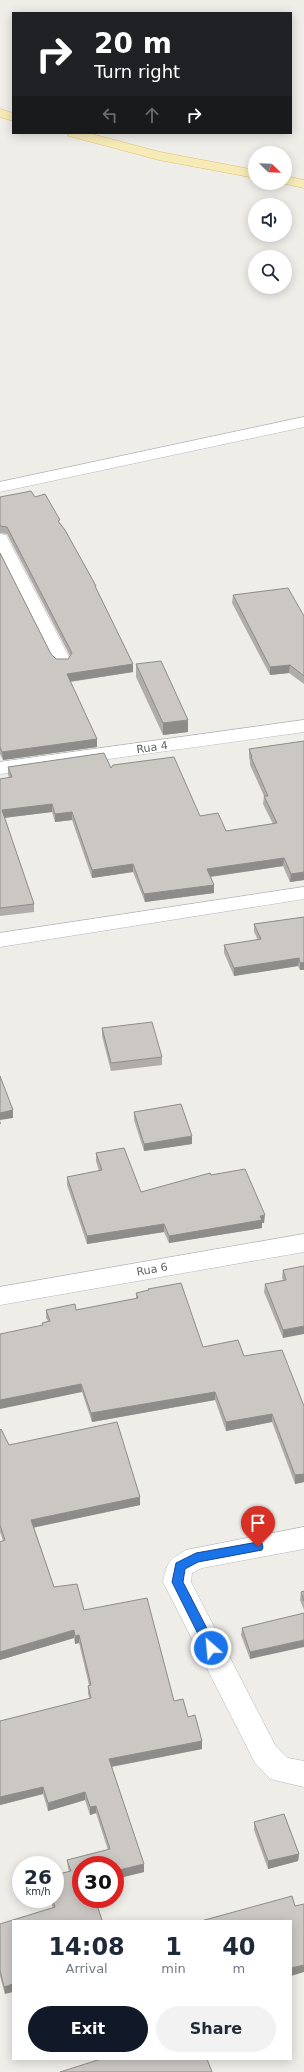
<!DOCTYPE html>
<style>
:root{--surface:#fff;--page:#f2f2f3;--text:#1f2937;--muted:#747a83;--accent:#111827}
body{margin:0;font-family:"DejaVu Sans",sans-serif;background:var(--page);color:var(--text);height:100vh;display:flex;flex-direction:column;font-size:15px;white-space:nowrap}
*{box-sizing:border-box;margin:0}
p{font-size:13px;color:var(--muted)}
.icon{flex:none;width:22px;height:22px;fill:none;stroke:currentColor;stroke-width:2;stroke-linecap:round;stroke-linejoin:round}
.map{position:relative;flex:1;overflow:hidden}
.details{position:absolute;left:12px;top:1920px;width:280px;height:140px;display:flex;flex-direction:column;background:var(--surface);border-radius:0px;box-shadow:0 2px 10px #0003}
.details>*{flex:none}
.top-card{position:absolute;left:12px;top:12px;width:280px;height:122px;border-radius:0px;box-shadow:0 2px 10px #0003;background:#202124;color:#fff;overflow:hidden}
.needle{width:26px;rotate:113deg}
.fabs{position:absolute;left:248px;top:146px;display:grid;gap:8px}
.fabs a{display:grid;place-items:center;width:44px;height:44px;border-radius:50%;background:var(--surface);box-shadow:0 2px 10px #0003;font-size:20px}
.speed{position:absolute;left:12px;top:1856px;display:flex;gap:8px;font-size:20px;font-weight:700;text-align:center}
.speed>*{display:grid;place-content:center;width:52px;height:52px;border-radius:50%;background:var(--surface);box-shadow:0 2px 10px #0003;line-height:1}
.speed small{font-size:10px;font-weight:400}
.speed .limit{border:6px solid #d22;background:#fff;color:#111}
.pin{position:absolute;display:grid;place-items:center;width:34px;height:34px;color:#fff;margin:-41px -17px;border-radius:50% 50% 50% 0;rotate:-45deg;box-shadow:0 0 4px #0007}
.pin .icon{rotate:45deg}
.me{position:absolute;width:44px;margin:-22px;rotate:333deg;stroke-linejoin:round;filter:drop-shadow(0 0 3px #0008)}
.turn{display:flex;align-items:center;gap:14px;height:84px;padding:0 16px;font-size:18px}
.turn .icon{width:52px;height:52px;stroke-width:2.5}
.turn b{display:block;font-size:28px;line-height:34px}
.lanes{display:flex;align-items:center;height:38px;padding:0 16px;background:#0003;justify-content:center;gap:20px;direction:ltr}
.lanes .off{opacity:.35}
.eta{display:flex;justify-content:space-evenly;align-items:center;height:68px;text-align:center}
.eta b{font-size:24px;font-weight:600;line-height:28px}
.action{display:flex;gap:8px;margin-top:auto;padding:8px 16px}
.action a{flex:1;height:46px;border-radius:24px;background:var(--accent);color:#fff;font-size:16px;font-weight:600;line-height:46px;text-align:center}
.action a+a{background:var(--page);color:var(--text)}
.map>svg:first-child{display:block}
</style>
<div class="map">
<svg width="304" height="2072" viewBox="0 0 304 2072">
<rect width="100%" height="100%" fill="#efede8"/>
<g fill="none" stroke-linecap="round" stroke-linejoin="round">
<defs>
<g id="minor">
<polygon points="304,417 304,427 0,492 0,482"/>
<polygon points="0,534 6,535 8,539 71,661 68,665 62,666 56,665 53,661 0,556"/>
<polygon points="304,720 304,732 0,774 0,762"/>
<polygon points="304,887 304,899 0,947 0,933"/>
<polygon points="304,1234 304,1252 0,1305 0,1287"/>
<path d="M304 1527V1549L202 1568 192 1573 191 1582 275 1745 288 1758 304 1761V1787L270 1779 255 1763 163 1582C167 1562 169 1560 186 1550Z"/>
</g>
<g id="major">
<polygon points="0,109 13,113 13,121 0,117"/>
<polygon points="67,133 88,133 160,152 255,170 255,178 159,160 69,136"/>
<polygon points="285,176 304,180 304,188 281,183 285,183"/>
</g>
</defs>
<use href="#minor" stroke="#b5b7ba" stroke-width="1"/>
<use href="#major" stroke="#e2bf6e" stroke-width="1"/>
<use href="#minor" fill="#fff" fill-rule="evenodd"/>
<use href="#major" fill="#f6eab6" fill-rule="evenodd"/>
</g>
<g fill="#afaca9">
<polygon points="0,497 35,497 60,523 96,589 133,664 133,672 70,682 97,747 3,760 0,754 0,553 51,654 56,659 68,659 70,656 7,534 0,533"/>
<polygon points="233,595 304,616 304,684 289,673 270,675 232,603"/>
<polygon points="136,664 188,732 163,735 136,677"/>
<polygon points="304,741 304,880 290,882 283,866 211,877 214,885 214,893 145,902 133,872 92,878 72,820 55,822 52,812 4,818 34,904 34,912 0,916 0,779 9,778 8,774 8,767 111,768 200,816 226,831 273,824 263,804 264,796 250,765 250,761 249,757 249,749"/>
<polygon points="304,917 300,970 298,966 234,976 224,953 224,945 258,940 254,932 254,924"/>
<polygon points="102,1028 162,1057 162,1065 111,1071 102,1036"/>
<polygon points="134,1112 192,1144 144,1151 134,1120"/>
<polygon points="96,1153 141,1192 211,1175 264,1223 262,1223 262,1228 169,1243 164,1232 87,1244 67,1185 67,1177 99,1171 96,1161"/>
<polygon points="304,1266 283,1338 264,1292 265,1284 283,1280 282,1278 283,1270"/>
<polygon points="148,1289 203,1347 244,1356 304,1406 304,1482 295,1484 272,1422 226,1431 215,1400 92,1422 82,1392 43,1325 42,1323 48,1321 46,1318 46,1310 76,1310 136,1299 136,1293 148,1291"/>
<polygon points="0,1430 9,1445 140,1505 34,1527 54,1587 84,1610 174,1701 188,1717 202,1741 202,1749 112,1767 144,1872 115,1879 115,1865 81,1865 81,1899 13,1921 5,1994 0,1976 0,1924 53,1908 50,1899 55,1899 69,1872 68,1868 67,1860 108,1850 96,1813 90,1815 85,1800 48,1811 43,1794 0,1805 0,1721 90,1699 88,1694 88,1686 89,1685 79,1643 75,1644 74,1638 0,1660 0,1542 3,1541 0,1532"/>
<polygon points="304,1591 304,1610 300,1600 301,1592"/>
<polygon points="304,1613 250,1659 241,1635 242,1628"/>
<polygon points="254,1822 299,1854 298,1861 268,1869 254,1830"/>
</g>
<g fill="#8e8c89">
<polygon points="133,664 133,672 67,682 67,674"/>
<polygon points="290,665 289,673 270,675 270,667"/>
<polygon points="188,720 188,732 163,735 163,723"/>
<polygon points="97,739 97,747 3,760 2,752"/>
<polygon points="52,804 52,812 2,818 2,810"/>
<polygon points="72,812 72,820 55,822 55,814"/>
<polygon points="284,858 283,866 207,877 207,869"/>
<polygon points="133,864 133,872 92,878 92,870"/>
<polygon points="304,872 304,880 290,882 291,874"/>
<polygon points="214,885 214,893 145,902 144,894"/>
<polygon points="299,958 298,966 234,976 234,968"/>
<polygon points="304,962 304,970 300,970 300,963"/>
<polygon points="13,1110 13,1118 0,1120 1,1124 0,1124 0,1113"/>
<polygon points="192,1136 192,1144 144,1151 144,1144"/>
<polygon points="265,1215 264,1223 262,1223 262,1228 169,1243 169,1236"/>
<polygon points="164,1224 164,1232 87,1244 87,1236"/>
<polygon points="304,1326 304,1334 283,1338 283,1330"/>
<polygon points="81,1384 82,1392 0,1409 0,1400"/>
<polygon points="215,1392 215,1400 92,1422 91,1413"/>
<polygon points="272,1414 272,1422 226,1431 226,1422"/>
<polygon points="304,1474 304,1482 295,1484 295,1475"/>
<polygon points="140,1497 140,1505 32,1528 31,1520"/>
<polygon points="74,1630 74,1638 0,1660 0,1652"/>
<polygon points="79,1635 79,1643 75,1644 75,1636"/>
<polygon points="304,1640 304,1647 250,1659 250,1652"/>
<polygon points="202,1741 202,1749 109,1767 109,1759"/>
<polygon points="43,1787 43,1794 0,1805 0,1797"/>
<polygon points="85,1792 85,1800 48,1811 48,1803"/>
<polygon points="96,1806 96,1813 90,1815 90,1807"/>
<polygon points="299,1854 298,1861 268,1869 268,1861"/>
<polygon points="144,1864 144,1872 115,1879 115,1871"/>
<polygon points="304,1965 304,1972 291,1976 291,1968"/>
<polygon points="13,1984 13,1992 5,1994 4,1987"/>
</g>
<g fill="#cbc8c4" stroke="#8e8c89">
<polygon points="31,491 35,497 45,494 60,520 58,521 65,530 96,586 95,586 133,664 67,674 97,739 2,752 0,747 0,553 51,654 56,659 68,659 72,653 7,527 0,526 0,497"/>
<polygon points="288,588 304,616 304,676 290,665 270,667 233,595"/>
<polygon points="161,661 188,720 163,723 136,664"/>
<polygon points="304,741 304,872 291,874 284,858 207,869 214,885 144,894 133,864 92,870 72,812 55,814 52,804 2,810 34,904 0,908 0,779 12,777 8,767 104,753 111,768 113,765 174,757 200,816 218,813 226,831 277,823 264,796 268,796 251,757 252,757 249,749"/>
<polygon points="304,917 304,962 300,963 299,958 234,968 224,945 261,939 254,924"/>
<polygon points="152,1022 162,1057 111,1063 102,1028"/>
<polygon points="0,1076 13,1110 0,1113"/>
<polygon points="181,1104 192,1136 144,1144 134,1112"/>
<polygon points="124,1148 141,1192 210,1173 211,1175 245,1169 265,1215 260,1216 262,1220 169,1236 164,1224 87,1236 67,1177 102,1170 96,1153"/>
<polygon points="304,1266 304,1326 283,1330 265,1284 286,1280 283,1270"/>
<polygon points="181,1283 203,1347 238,1340 244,1356 282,1350 304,1406 304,1474 295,1475 272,1414 226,1422 215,1392 91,1413 81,1384 0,1400 0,1334 43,1325 42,1323 50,1321 46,1310 75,1304 76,1310 138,1298 136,1293 149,1290 148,1289"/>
<polygon points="117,1422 140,1497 31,1520 54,1587 77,1584 84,1610 147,1598 174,1701 183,1699 188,1717 195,1715 202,1741 109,1759 144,1864 115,1871 115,1865 81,1865 81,1899 95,1899 102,1920 99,1921 13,1921 13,1984 4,1987 0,1970 0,1924 55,1907 52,1899 55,1899 55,1875 71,1871 67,1860 110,1849 96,1806 90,1807 85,1792 48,1803 43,1787 0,1797 0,1721 91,1698 88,1686 91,1685 79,1635 75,1636 74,1630 0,1652 0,1542 5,1540 0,1525 0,1430 1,1429 9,1445"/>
<polygon points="304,1591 304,1601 301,1592"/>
<polygon points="304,1613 304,1640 250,1652 242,1628"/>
<polygon points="284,1814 299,1854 268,1861 254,1822"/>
<polygon points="292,1896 295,1906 304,1904 304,1965 291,1968 291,1921 201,1921"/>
<polygon points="101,2059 207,2059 212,2072 60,2072"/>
</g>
<polygon fill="#1a73e8" stroke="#114b97" points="258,1542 262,1543 263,1547 262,1550 198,1562 185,1569 183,1582 217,1648 215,1652 207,1652 172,1582 176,1563 196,1553"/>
<g text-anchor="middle" stroke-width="3" stroke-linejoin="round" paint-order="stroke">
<g font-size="11" fill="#5f6266" stroke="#fff">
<text transform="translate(152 747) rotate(-8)" y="4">Rua 4</text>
<text transform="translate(152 1269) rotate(-10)" y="4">Rua 6</text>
</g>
</g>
</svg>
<div class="fabs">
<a><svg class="needle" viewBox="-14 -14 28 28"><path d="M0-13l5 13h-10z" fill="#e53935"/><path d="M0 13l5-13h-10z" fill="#747a83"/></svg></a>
<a><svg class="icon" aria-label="sound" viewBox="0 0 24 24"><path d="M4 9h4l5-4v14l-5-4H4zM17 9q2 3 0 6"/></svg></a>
<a><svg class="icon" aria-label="search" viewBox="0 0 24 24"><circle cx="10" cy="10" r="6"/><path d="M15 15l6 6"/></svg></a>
</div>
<div class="speed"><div>26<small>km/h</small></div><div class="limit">30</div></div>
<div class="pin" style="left:258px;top:1547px;background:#d93025"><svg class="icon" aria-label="arrive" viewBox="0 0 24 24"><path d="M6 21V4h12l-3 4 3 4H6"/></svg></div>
<svg class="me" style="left:211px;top:1648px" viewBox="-20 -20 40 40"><circle r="17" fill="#1a73e8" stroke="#fff" stroke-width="3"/><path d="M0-11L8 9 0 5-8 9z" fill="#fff"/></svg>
<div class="top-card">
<div class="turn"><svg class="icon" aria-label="right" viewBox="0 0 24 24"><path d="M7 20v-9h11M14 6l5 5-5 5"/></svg><div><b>20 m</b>Turn right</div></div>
<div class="lanes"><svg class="icon off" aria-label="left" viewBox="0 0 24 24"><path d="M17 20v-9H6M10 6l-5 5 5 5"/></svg><svg class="icon off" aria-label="ahead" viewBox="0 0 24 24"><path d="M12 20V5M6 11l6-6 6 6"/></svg><svg class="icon" aria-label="right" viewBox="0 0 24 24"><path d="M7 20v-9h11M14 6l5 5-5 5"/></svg></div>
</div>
<section class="details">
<div class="eta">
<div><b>14:08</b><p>Arrival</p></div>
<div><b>1</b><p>min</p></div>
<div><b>40</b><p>m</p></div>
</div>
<div class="action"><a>Exit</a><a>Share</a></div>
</section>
</div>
